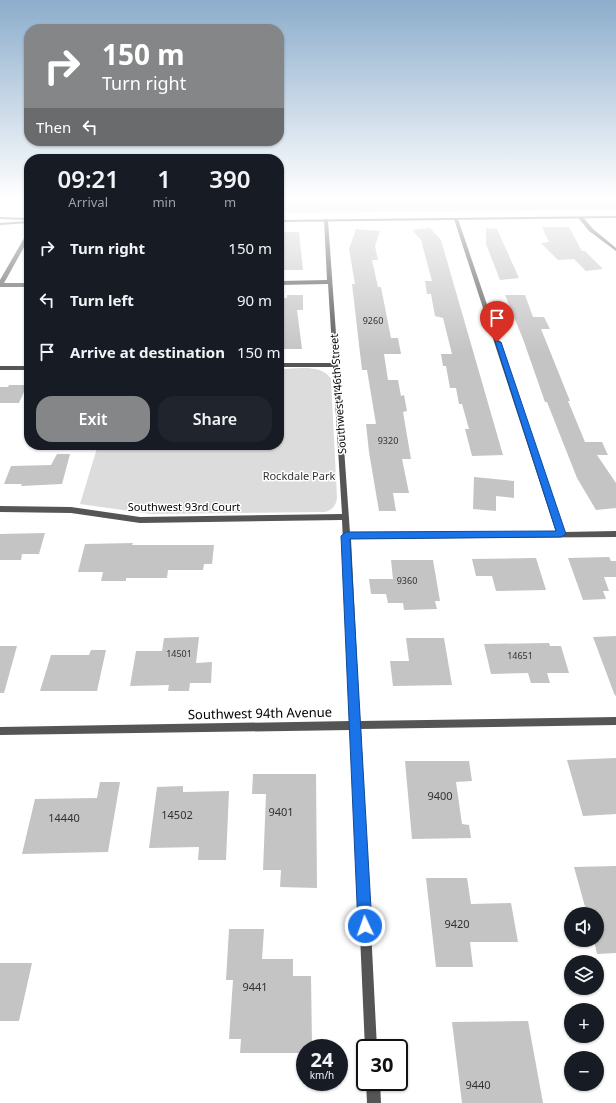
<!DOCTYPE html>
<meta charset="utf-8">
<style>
:root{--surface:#171b24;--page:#20242c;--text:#f1f3f6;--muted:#9ea1a6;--accent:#858687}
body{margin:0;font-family:"Noto Sans",sans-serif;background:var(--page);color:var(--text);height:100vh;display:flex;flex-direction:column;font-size:15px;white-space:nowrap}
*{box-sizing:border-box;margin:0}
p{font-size:13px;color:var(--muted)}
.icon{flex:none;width:22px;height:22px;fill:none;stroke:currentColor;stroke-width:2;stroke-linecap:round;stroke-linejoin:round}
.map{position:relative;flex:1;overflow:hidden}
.panel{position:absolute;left:24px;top:154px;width:260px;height:296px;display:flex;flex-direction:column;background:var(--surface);border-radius:16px;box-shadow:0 1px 3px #0004}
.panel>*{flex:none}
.banner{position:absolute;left:24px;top:24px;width:260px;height:122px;border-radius:16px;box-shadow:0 1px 3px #0004;background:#858687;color:#fff;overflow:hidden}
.tools{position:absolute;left:564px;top:907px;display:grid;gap:8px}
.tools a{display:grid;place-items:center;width:40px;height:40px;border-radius:50%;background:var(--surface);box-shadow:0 1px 3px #0004;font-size:20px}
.speed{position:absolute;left:296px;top:1039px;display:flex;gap:8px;font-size:20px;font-weight:700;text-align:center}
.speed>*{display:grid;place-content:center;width:52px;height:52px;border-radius:50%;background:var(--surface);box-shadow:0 1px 3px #0004;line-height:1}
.speed small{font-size:10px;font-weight:400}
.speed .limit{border:2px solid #111;border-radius:6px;background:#fff;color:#111}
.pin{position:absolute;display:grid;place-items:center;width:34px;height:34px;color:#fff;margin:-41px -17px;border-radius:50% 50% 50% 0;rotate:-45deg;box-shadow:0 0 4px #0007}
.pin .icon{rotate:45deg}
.me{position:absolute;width:44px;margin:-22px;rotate:357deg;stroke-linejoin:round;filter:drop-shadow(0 0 3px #0008)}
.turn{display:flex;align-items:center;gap:14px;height:84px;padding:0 12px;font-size:18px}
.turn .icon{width:52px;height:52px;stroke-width:2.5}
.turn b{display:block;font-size:28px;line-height:34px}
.then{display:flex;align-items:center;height:38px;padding:0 12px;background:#0003;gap:8px;font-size:15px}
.eta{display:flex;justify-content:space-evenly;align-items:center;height:68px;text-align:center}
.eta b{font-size:24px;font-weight:600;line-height:28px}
.primary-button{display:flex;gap:8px;margin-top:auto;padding:8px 12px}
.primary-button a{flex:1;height:46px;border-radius:16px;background:var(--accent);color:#fff;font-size:16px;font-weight:600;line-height:46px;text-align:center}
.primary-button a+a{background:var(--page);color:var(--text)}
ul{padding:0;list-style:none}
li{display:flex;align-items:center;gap:12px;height:52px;padding:0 12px}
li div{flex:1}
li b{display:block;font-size:15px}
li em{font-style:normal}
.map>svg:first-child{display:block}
</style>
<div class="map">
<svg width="616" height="1103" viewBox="0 0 616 1103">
<rect width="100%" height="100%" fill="#fff"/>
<g fill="#dcdcdc">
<polygon points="279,199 616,199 616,210 279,213"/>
<path d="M279 369C295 369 322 363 331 379L337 498C336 506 332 510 325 512L151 514 80 504 98 445H279Z"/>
</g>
<g fill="#c4c4c4">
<polygon points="542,227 569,227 582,251 585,251 603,269 586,271 574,259 558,260 541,243 549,242"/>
<polygon points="430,228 441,240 503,455 472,456 465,429 469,429 462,404 459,404 456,388 450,388 446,366 443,366 441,354 452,354 443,318 435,316 431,294 427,294 425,281 432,281 421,240 412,230"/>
<polygon points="486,228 497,229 519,278 500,280 486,244"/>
<polygon points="356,229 380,231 375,246 378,260 372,260 378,287 381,287 391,338 398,338 401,354 384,354 388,380 398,380 401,396 404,395 407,411 403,412 411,459 402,459 409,493 393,493 396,511 379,511 369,452 366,424 376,424 367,370 362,370 352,284 355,284 349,249"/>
<polygon points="279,232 299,232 303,270 279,270"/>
<polygon points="287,295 303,295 303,310 297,310 302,349 279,349 279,298 287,298"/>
<polygon points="505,295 525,295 533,317 544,317 550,329 541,329 570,401 568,401 585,442 602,442 608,455 597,455 616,483 616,508 596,510 577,478 547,402 545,402 523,339"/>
<polygon points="9,385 27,385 19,403 0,403 0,387 8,387"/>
<polygon points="57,454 70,454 62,484 21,486 22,484 4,484 11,466 51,465"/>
<polygon points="474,477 514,481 514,498 496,496 496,511 473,509"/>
<polygon points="45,533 39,554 22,554 21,560 0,560 0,534"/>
<polygon points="133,543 132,545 214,545 212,564 204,564 203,570 168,570 167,578 126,578 126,581 101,581 103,572 78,572 85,544"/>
<polygon points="609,557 611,561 616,561 616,577 604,577 609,591 603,591 606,599 583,600 568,558"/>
<polygon points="536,558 546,590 496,591 492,576 476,576 472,559"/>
<polygon points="391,560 433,560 440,601 435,601 437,609 404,610 403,603 388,603 386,594 371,594 369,579 393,579"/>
<polygon points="616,636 616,695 615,696 593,637"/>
<polygon points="199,637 196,663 212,662 211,683 190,683 189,691 168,691 169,685 130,686 136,651 162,651 164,638"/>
<polygon points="406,638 444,638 452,685 393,686 390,661 409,661"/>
<polygon points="549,643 550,646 561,646 569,673 547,673 550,683 531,683 528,673 491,674 484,644"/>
<polygon points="0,646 17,646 4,693 0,693"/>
<polygon points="91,650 106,650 97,691 40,691 51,655 89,655"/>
<polygon points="616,758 616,814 583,816 567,760"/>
<polygon points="405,761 469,761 472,781 456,782 462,824 469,825 471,838 412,839"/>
<polygon points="253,774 316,774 317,888 280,887 281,870 263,870 266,794 252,794"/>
<polygon points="100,782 120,782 108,852 22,854 35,799 97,798"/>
<polygon points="183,786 183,792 229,791 226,860 198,860 199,847 149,848 157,787"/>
<polygon points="616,866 616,953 597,954 594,940 597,940 597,914 587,914 574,867"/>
<polygon points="426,878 467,878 471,904 511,903 518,942 470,942 473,967 436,967"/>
<polygon points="229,929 264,929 262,959 293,959 293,976 311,976 312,1048 305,1048 305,1053 240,1053 241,1039 229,1039 233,980 226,980"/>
<polygon points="0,963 32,963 19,1021 0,1021"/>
<polygon points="528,1021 543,1103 462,1103 452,1022"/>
</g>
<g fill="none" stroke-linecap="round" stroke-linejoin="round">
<g fill="#555" fill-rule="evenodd">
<polygon points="579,217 583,217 593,229 616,248 616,251 589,231 579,219"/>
<polygon points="456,218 458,219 564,532 616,531 616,537 351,539 360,721 616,717 616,725 361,729 377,1048 365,1048 365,1049 351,730 0,735 0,727 351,721 342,520 140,523 71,513 0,512 0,506 71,507 140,517 342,514 333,367 279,367 279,363 333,363 328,284 279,285 279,281 327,280 324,220 326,219 328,220 350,533 556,532 454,219"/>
<rect x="0" y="283" width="29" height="4"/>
<rect x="0" y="366" width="29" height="4"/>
<polygon points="366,1082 380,1082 381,1103 367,1103"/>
</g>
<g fill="#555" fill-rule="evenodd">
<polygon points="616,216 616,218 279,222 279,220"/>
<polygon points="0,217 29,218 29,220 0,219"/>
<polygon points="29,221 29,223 0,225 0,223"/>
<polygon points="27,233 29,233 29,238 3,285 0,287 0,280"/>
</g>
</g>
<linearGradient id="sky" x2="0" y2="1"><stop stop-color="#8cadcc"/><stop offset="0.56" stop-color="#fff"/><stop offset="1" stop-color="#fff" stop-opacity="0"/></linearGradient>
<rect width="616" height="353" fill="url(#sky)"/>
<polygon fill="#1a73e8" stroke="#114b97" points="495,341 501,342 566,534 561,537 350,539 372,926 370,931 365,933 360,931 358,926 341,536 346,532 556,531"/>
<g text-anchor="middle" stroke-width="3" stroke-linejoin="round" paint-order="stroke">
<g font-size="9" fill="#313131">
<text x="373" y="324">9260</text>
<text x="388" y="444">9320</text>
<text x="407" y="584">9360</text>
<text x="179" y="657">14501</text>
<text x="520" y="659">14651</text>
</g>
<g font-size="11" fill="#000" stroke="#fff">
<text transform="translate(338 394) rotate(-94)" y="4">Southwest 146th Street</text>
<text x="184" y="511">Southwest 93rd Court</text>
</g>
<g font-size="11" fill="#333" stroke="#fff">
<text x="299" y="480">Rockdale Park</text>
</g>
<g font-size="11" fill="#313131">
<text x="440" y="800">9400</text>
<text x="281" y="816">9401</text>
<text x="177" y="819">14502</text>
<text x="64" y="822">14440</text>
<text x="457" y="928">9420</text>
<text x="255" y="991">9441</text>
<text x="478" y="1089">9440</text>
</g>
<g font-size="13" fill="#000" stroke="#fff">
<text transform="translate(260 713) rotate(-1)" y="5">Southwest 94th Avenue</text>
</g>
</g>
</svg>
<div class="tools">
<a><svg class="icon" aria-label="sound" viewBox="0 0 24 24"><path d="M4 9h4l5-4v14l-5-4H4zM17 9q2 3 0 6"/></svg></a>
<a><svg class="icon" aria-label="layers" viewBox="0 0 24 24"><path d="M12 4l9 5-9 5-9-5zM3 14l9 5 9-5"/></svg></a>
<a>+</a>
<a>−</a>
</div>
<div class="speed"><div>24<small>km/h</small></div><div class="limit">30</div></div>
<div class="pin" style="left:497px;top:342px;background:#d93025"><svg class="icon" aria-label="arrive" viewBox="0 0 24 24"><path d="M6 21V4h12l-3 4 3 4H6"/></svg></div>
<svg class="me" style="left:365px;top:926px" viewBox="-20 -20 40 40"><circle r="17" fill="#1a73e8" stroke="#fff" stroke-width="3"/><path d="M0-11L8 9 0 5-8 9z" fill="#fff"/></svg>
<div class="banner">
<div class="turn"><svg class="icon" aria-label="right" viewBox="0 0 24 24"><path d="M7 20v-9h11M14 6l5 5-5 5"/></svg><div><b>150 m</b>Turn right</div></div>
<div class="then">Then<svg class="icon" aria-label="left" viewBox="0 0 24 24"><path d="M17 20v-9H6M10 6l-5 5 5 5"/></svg></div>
</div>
<section class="panel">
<div class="eta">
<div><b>09:21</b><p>Arrival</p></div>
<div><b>1</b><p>min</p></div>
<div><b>390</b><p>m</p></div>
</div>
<ul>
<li><svg class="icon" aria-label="right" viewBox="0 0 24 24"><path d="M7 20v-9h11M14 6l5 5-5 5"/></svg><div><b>Turn right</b></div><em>150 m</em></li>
<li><svg class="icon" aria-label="left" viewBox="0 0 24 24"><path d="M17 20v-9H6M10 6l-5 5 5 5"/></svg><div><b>Turn left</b></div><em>90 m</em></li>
<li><svg class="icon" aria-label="arrive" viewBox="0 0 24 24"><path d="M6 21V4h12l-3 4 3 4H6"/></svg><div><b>Arrive at destination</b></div><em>150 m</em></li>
</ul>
<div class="primary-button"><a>Exit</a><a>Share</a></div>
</section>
</div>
